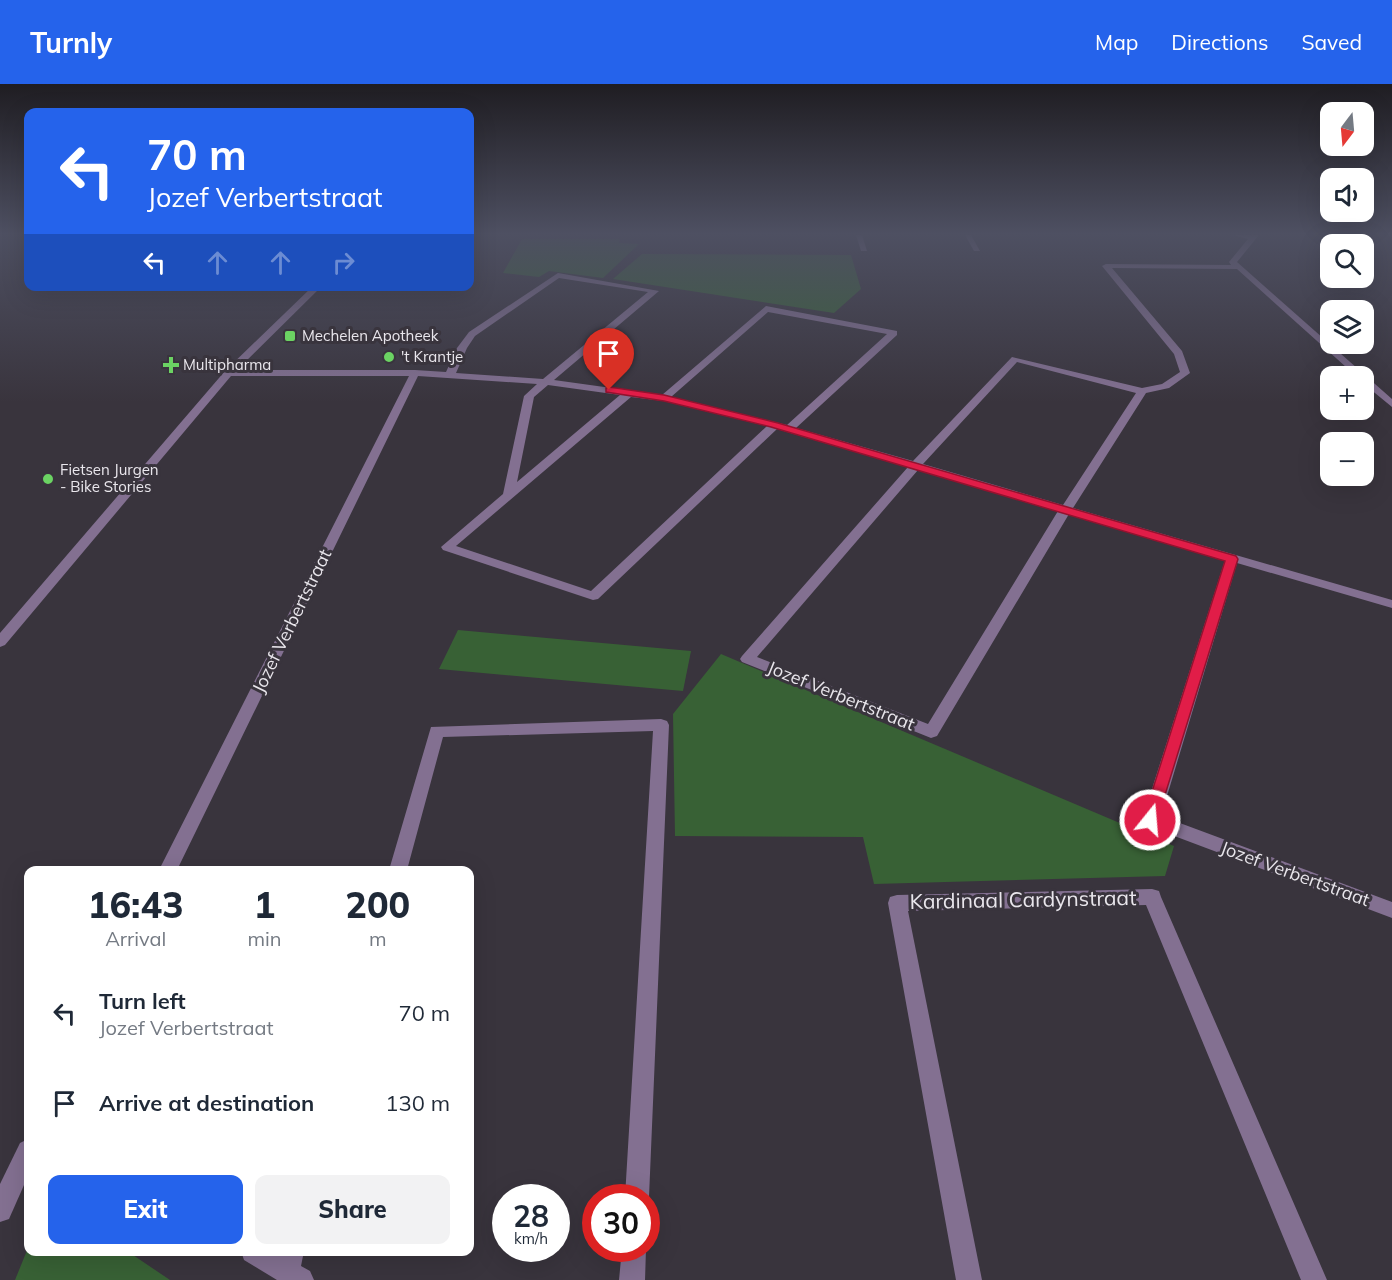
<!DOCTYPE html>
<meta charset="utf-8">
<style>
:root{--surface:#fff;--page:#f2f2f3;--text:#1f2937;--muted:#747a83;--accent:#2563eb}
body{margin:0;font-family:Mulish,sans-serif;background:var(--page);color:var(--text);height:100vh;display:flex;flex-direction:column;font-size:22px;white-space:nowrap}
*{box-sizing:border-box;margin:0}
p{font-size:20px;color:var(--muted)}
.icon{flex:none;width:33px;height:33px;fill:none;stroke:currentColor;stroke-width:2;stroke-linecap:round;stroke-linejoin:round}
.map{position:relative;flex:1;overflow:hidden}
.sheet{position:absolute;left:24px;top:782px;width:450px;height:390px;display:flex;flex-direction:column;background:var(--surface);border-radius:12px;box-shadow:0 6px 24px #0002}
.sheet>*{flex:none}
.top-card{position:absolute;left:24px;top:24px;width:450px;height:183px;border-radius:12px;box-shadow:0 6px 24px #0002;background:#2563eb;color:#fff;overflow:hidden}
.needle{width:39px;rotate:196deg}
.buttons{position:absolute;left:1320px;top:18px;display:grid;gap:12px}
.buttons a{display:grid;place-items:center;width:54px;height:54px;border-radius:12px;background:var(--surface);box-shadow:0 6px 24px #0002;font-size:30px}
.speed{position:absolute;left:492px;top:1100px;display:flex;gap:12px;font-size:30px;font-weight:700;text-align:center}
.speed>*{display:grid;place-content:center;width:78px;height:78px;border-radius:50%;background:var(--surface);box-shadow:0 6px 24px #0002;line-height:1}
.speed small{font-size:15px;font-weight:400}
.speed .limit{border:9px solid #d22;background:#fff;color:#111}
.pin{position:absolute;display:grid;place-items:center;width:51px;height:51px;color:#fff;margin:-62px -26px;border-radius:50% 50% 50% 0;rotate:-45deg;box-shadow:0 0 6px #0007}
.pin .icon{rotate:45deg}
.me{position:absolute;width:66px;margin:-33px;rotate:17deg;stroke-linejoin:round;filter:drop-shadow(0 0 4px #0008)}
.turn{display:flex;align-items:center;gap:21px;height:126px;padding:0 24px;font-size:27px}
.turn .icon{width:78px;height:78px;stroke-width:2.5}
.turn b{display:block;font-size:42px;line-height:51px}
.lanes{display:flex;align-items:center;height:57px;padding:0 24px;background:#0003;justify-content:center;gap:30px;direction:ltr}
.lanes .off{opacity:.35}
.eta{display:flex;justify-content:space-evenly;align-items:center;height:102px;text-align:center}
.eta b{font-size:36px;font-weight:800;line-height:42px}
.cta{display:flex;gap:12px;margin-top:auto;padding:12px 24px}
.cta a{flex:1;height:69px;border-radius:12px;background:var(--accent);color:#fff;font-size:24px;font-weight:800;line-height:69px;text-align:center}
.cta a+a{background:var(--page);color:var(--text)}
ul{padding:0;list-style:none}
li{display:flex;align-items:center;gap:18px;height:90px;padding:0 24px}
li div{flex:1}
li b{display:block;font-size:22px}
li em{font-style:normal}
header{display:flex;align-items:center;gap:36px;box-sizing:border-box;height:84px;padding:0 30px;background:var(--accent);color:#fff}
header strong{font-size:28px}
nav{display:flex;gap:33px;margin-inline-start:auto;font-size:21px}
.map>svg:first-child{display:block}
</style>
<header>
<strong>Turnly</strong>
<nav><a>Map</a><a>Directions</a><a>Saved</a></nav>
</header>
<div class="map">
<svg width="1392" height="1196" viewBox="0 0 1392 1196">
<rect width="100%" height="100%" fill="#39343d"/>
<g fill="#386135">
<polygon points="522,155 620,155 619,159 639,160 603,194 549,187 539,193 503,189"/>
<polygon points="642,170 851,171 861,205 834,229 613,195"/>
<polygon points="458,546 691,567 683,607 439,585"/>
<polygon points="721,570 1174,762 1165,792 874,800 863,753 675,752 673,630"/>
<polygon points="28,1164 28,1167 127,1167 170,1196 15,1196"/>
</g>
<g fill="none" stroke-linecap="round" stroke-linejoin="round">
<g fill="#837091" fill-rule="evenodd">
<polygon points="856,151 862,151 867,167 861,167"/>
<polygon points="965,151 971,151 980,167 974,167"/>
<path d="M1233 151H1259L1237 178 1392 315V323L1364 300V292H1356L1237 185 1112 184 1182 267 1190 289 1169 304 1146 309 1073 424 1392 516V524L1237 479 1161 732 1392 818V834L1145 741 1142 736 1225 476 1069 430 937 652 931 654 742 578 740 575 742 572 908 383 777 345 598 515 593 516 443 466 441 463 503 410 524 312 537 300 418 292 177 786H159L409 292H231L5 561 0 563V549L225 287 313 202H322L237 286H415L446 288 457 264 469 248 558 189 659 207 554 296 662 311 766 222 897 247V251L796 344 913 377 1012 273 1142 304 1162 300 1180 288 1174 270 1102 182 1106 180 1231 181 1229 178 1248 155ZM559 194 648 208 543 295 456 289 467 264 475 252ZM768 228 887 250 787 341 671 313ZM1017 278 1136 309 1063 421 923 380ZM548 301 620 311 517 398 534 313ZM631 313 664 317 767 342 591 507 456 462ZM918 386 1058 427 928 640 757 573Z"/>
<polygon points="661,635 667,637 669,641 649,1113 646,1119 646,1113 625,1113 653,647 443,653 407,786 389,786 431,643"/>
<polygon points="1152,805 1159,807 1161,813 1327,1196 1301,1196 1146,821 908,827 982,1196 956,1196 888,819 890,813 897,811"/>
<polygon points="28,1055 28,1092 9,1135 0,1138 0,1100 20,1059"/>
<polygon points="622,1164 646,1164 645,1196 619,1196"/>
<polygon points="241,1167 304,1167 301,1182 310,1187 314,1196 277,1196 244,1176"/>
</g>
</g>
<linearGradient id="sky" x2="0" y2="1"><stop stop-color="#1f1d22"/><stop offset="0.47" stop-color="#4e5062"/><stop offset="1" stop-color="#4e5062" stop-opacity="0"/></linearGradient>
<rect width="1392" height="318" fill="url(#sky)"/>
<polygon fill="#e11d48" stroke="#92132f" stroke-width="1.5" points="609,303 664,311 778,339 1236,472 1238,475 1156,740 1150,742 1145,740 1143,736 1225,477 771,343 664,317 606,308 606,304"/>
<g fill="#6bd363" stroke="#39343d" stroke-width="2">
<rect x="284" y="246" width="12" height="12" rx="3"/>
<circle cx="389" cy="273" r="6"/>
<path d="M168 272h6v6h6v6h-6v6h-6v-6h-6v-6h6z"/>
<circle cx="48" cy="395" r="6"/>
</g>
<g text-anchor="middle" stroke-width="6" stroke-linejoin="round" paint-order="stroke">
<g font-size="15" fill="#e9e6ec" stroke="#39343d" text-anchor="start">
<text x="302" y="257">Mechelen Apotheek</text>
<text x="401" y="278">'t Krantje</text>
<text x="183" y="286">Multipharma</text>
<text x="60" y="391">Fietsen Jurgen<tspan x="60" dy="17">- Bike Stories</tspan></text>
</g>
<g font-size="18" fill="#e9e6ec" stroke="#39343d">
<text transform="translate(292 537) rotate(-64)" y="6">Jozef Verbertstraat</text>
<text transform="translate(841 612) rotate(22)" y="6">Jozef Verbertstraat</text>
<text transform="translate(1295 790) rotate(20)" y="6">Jozef Verbertstraat</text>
</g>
<g font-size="21" fill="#e9e6ec" stroke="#39343d">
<text transform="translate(1023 816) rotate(-1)" y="7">Kardinaal Cardynstraat</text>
</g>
</g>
</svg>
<div class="buttons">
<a><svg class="needle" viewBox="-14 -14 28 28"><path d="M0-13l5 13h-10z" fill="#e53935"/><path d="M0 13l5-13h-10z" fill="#747a83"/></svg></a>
<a><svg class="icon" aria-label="sound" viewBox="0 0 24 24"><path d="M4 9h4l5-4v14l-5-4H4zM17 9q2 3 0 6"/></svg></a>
<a><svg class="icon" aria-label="search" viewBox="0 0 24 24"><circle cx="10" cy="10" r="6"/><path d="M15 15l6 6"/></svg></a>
<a><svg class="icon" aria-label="layers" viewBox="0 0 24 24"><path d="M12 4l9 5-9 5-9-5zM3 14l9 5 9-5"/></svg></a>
<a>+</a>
<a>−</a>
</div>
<div class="speed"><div>28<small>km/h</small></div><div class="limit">30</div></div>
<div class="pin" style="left:609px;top:306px;background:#d93025"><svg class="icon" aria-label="arrive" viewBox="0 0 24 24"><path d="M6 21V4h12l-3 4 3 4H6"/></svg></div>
<svg class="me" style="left:1150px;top:736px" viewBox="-20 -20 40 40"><circle r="17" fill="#e11d48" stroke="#fff" stroke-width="3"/><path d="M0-11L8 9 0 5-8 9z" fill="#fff"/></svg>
<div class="top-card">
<div class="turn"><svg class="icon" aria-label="left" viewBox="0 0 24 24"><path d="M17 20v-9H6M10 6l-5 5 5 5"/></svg><div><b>70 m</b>Jozef Verbertstraat</div></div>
<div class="lanes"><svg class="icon" aria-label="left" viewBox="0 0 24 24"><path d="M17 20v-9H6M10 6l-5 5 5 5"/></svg><svg class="icon off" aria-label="ahead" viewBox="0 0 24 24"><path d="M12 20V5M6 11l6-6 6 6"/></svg><svg class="icon off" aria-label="ahead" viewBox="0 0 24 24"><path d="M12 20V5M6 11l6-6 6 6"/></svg><svg class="icon off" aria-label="right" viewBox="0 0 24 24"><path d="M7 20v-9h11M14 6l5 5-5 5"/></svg></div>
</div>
<section class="sheet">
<div class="eta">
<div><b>16:43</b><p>Arrival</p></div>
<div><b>1</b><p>min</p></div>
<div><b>200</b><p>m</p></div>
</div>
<ul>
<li><svg class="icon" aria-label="left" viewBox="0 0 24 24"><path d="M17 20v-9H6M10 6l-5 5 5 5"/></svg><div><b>Turn left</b><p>Jozef Verbertstraat</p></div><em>70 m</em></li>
<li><svg class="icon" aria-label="arrive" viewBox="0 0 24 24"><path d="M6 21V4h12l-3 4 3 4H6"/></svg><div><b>Arrive at destination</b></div><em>130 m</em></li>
</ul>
<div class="cta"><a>Exit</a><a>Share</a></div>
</section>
</div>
